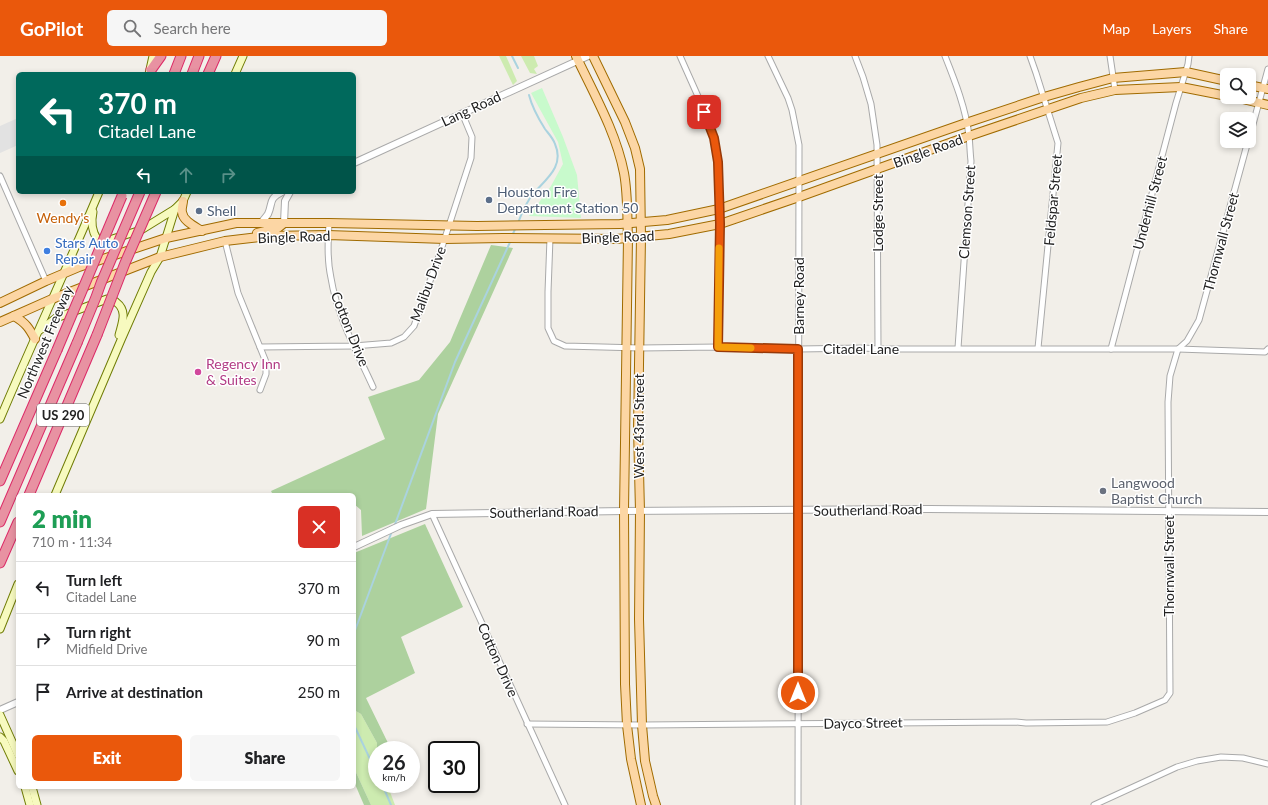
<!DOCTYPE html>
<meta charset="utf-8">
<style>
:root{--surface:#fff;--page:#f6f6f6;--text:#202124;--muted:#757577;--line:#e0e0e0;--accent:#ea580c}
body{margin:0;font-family:Lato,sans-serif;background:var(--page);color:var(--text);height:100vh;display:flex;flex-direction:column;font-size:15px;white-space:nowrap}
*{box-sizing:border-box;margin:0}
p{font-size:13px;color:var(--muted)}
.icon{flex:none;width:22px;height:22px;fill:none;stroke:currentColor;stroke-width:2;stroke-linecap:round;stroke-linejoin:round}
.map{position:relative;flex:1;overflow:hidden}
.drawer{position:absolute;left:16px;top:437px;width:340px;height:296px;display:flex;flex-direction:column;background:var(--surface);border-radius:6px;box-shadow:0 2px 6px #0003}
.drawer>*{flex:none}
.hud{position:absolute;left:16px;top:16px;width:340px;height:122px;border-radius:6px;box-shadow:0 2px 6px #0003;background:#00695c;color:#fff;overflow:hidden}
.buttons{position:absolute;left:1220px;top:12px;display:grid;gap:8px}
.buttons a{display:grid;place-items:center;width:36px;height:36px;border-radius:6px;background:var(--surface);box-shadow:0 2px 6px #0003;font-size:20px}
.speed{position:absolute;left:368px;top:685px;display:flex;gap:8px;font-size:20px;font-weight:700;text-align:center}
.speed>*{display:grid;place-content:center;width:52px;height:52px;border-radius:50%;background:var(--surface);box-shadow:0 2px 6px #0003;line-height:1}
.speed small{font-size:10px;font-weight:400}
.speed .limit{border:2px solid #111;border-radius:6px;background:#fff;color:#111}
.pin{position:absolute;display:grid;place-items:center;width:34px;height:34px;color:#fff;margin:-17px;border-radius:8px;box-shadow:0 2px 6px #0006}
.me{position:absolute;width:44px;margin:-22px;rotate:0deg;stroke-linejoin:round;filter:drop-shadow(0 0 3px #0008)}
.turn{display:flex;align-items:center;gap:14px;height:84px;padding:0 16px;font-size:18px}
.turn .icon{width:52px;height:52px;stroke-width:2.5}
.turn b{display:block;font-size:28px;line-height:34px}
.lanes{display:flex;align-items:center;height:38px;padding:0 16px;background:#0003;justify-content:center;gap:20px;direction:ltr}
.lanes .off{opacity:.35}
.round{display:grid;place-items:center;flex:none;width:42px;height:42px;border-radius:6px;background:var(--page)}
.head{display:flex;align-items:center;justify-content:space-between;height:68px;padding:0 16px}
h1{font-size:24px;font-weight:800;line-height:30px;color:#1e9e55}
.cta{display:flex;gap:8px;margin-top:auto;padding:8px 16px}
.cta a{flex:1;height:46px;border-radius:6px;background:var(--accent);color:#fff;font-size:16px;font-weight:800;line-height:46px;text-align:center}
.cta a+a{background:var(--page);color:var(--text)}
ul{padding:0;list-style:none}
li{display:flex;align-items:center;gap:12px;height:52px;padding:0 16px;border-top:1px solid var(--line)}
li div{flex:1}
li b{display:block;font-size:15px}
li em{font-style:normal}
header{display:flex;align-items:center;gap:24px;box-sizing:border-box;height:56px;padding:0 20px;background:var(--accent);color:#fff}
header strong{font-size:19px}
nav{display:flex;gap:22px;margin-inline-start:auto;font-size:14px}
.search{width:280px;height:36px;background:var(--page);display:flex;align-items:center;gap:10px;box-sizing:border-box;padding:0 14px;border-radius:6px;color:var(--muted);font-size:15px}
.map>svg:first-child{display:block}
</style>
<header>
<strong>GoPilot</strong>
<div class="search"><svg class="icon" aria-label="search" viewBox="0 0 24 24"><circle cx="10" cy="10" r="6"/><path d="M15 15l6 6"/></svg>Search here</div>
<nav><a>Map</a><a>Layers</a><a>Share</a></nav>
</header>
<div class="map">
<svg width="1268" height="749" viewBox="0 0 1268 749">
<rect width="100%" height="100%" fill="#f2efe9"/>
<g fill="#cdebb0">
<polygon points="499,0 506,0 517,25 513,29"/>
<polygon points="521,0 534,0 538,10 534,13 537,18 530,17"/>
<polygon points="354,654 361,658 377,687 377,728 387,728 395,749 371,749 354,712"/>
</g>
<g fill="#add19e">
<polygon points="491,189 513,192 438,358 426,453 362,480 361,454 354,448 354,439 273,439 271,435 385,383 368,341 419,324 450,286"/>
<polygon points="425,468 463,551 401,581 415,617 366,642 388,687 388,694 377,694 377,703 377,687 361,658 354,654 354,497"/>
<polygon points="354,712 371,749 364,749 354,726"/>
</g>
<polygon fill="#c8facc" points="542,32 563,81 577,119 581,162 529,160 551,130 563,108 558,86 531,37"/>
<polygon fill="#e2e2e2" points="18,62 18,89 0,97 0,70"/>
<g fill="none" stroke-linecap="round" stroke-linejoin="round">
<g stroke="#aad3df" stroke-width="2">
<polyline points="512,0 518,12"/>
<path d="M518 167C521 159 525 150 530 142 541 126 566 113 555 88 553 82 548 77 545 73 538 62 532 51 529 39"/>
<polyline points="512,180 516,171"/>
<polyline points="394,471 455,306 511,184"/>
<polyline points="354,577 392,475"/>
<polyline points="354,669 377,718"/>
<polyline points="382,728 391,749"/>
</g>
<defs>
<g id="minor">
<polyline points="680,0 705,56 714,82 718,106 720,168 718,291"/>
<polyline points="768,0 788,42 792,54 799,89 798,749"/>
<polyline points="855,0 863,21 871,48 877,89 878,293"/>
<path d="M945 0C955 25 966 53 969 80 970 89 970 97 971 105L958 292"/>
<polyline points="1030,0 1036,17 1058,87 1038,292"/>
<polyline points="1110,0 1115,34"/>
<polyline points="1249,83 1268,13"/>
<polyline points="0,120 46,225"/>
<path d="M329 167C328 185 327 204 331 222 337 260 357 296 373 331"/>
<polyline points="550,182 548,236 548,272 554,285 565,290 640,292 718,291 799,293 864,292 878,293 1178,293 1265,296 1268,293"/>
<polyline points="225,185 238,237 266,306 266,318 260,334"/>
<polyline points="260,291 354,290 391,287 404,281 414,270 441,194 471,102 472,81 462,57"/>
<polyline points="1111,293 1176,47 1188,8 1189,0"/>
<polyline points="432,458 565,749"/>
<polyline points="527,668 642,669 1016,666 1026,667 1107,666 1135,657 1165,644 1170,637 1168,346 1170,320 1178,293 1187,285 1199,264 1248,85"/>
<polyline points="1094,749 1177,711 1197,705 1221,701 1243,702 1268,708"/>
</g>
<g id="tertiary">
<polyline points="354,107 588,0"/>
<path d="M261 167C263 164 266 161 268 158 273 147 268 143 282 136"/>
<polyline points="284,167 285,145 290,136"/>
<polyline points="354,491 401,469 432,458 624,455 929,453 1268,456"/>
<polyline points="0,654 18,646"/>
</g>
<g id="secondary">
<polyline points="149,18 153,0"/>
<polyline points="235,18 243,0"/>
<path d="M93 156C91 165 92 175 97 183L106 185 141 174 175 153"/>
<path d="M40 274 56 262 107 243C111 243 113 243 116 246 128 255 122 267 119 279"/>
<path d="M0 363C32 287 67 212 99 136"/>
<polyline points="55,439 121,284 151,216 160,201 175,153 183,145 187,136"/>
<polyline points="0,573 18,528"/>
<polyline points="0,659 18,699"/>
<polyline points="0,681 4,685 18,715"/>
<polyline points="25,731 30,749"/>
<polyline points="32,731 37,749"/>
</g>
<g id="primary">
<path d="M576 0C594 38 616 76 624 117 628 139 627 160 628 182L624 455 625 628 627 669 631 703 641 749"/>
<polyline points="593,0 625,66 635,92 640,113 641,181 638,373 640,455 639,563 642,669 645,705 653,740 656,749"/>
<polyline points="1249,29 1268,33"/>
<polyline points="1234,41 1268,49"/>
<path d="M183 145C183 148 181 153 182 156 183 165 194 170 202 175"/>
<polyline points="257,177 278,172 283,168"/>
<polyline points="0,247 46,225 79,211 166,182 236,167 329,167 477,170 620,168 667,164 719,153 966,67 1044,41 1079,31 1113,22 1186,16 1227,25"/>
<path d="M14 260C26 267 29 272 35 283"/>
<polyline points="0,266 52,243 160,201 225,185 268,180 328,179 445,183 503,182 616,183 669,178 720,168 799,141 969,80 1081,42 1115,34 1181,31 1227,40"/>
</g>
<g id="motorway">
<polyline points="151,14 161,0"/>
<polyline points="174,18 181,0"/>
<polyline points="192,18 199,0"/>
<polyline points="208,18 216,0"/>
<polyline points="0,425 57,294"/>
<polyline points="29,439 97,279"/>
<polyline points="0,466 77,287"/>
<polyline points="0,507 18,466"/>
</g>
</defs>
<use href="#minor" stroke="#a9a9a9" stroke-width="7"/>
<use href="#tertiary" stroke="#a9a9a9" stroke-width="8"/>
<use href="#secondary" stroke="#707d05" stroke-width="9"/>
<use href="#primary" stroke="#a06b00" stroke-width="10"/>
<use href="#motorway" stroke="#dc2a67" stroke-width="11"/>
<use href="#minor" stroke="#fff" stroke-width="5"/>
<use href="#tertiary" stroke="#fff" stroke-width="6"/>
<use href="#secondary" stroke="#f7fabf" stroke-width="7"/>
<use href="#primary" stroke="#fcd6a4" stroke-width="8"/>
<use href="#motorway" stroke="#e892a2" stroke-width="9"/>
<defs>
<g id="motorway-bridge">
<polyline points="97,279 125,207 156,136"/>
<polyline points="77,287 96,241 101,227 140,136"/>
<polyline points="57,294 122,140"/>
</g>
</defs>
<use href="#motorway-bridge" stroke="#dc2a67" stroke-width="11" stroke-linecap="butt"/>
<use href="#motorway-bridge" stroke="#e892a2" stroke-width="9"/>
</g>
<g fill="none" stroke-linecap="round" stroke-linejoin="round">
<defs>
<polyline id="route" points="704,56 714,82 718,106 720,168 718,291 798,293 798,637"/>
</defs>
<use href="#route" stroke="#983908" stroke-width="10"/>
<use href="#route" stroke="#ea580c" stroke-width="7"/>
<polyline stroke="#f59e0b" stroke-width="7" points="719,192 718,291 751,292"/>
</g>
<g fill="#5c6f8a" stroke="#fff" stroke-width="1.5">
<circle cx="489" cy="144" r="4"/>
<circle cx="199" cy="155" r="4"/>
</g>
<circle fill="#e8710a" stroke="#fff" stroke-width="1.5" cx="63" cy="147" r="4"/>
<circle fill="#3f7fe0" stroke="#fff" stroke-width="1.5" cx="47" cy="195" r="4"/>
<circle fill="#d1479c" stroke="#fff" stroke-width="1.5" cx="198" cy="316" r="4"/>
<circle fill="#6b7280" stroke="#fff" stroke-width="1.5" cx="1103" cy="435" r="4"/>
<g text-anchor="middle" stroke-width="3" stroke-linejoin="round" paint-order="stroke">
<rect fill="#fff" stroke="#646464" stroke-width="1" x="37" y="348" width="52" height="22" rx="3"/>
<g font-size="13" font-weight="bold" fill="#222">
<text x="63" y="364">US 290</text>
</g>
<g font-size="14" fill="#222" stroke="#fff">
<text transform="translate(471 53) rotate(-25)" y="5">Lang Road</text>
<text transform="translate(928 95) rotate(-20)" y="5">Bingle Road</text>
<text transform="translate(1053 144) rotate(-85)" y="5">Feldspar Street</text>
<text transform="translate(1150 147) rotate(-75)" y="5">Underhill Street</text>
<text transform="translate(967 156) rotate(-86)" y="5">Clemson Street</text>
<text transform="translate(878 157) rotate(-90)" y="5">Lodge Street</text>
<text transform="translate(294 181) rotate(-2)" y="5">Bingle Road</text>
<text transform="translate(618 181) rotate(-2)" y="5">Bingle Road</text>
<text transform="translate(1221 186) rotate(-75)" y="5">Thornwall Street</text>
<text transform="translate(428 228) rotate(-70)" y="5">Malibu Drive</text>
<text transform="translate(799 240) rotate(-90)" y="5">Barney Road</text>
<text transform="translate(350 273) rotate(68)" y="5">Cotton Drive</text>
<text transform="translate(45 286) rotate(-67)" y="5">Northwest Freeway</text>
<text x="861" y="298">Citadel Lane</text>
<text transform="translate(639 370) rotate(-90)" y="5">West 43rd Street</text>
<text transform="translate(868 454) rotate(-1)" y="5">Southerland Road</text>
<text transform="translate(544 456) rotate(-1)" y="5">Southerland Road</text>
<text transform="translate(1169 510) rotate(-90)" y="5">Thornwall Street</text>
<text transform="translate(498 604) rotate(66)" y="5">Cotton Drive</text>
<text transform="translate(863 667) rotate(-1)" y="5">Dayco Street</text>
</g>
<g font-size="14" fill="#4e5e75" stroke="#fff" text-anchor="start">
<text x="497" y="141">Houston Fire<tspan x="497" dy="16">Department Station 50</tspan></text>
<text x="207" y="160">Shell</text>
</g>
<g font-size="14" fill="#c56008" stroke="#fff">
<text x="63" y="167">Wendy's</text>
</g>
<g font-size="14" fill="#366cbe" stroke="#fff" text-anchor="start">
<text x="55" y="192">Stars Auto<tspan x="55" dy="16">Repair</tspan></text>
</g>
<g font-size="14" fill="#b23c85" stroke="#fff" text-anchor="start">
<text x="206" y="313">Regency Inn<tspan x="206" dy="16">&amp; Suites</tspan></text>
</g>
<g font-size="14" fill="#5b616d" stroke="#fff" text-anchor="start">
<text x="1111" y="432">Langwood<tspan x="1111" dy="16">Baptist Church</tspan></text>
</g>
</g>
</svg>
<div class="buttons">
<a><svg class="icon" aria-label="search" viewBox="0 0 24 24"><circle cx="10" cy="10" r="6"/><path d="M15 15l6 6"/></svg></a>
<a><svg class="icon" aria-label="layers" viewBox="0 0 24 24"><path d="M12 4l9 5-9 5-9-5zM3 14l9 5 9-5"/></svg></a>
</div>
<div class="speed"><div>26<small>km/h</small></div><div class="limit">30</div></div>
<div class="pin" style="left:704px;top:56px;background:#d93025"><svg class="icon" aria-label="arrive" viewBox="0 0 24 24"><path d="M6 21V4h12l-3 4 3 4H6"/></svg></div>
<svg class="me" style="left:798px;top:637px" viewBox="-20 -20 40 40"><circle r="17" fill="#ea580c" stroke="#fff" stroke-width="3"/><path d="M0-11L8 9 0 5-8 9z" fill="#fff"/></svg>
<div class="hud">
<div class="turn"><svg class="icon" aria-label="left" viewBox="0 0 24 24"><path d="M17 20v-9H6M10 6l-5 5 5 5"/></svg><div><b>370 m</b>Citadel Lane</div></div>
<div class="lanes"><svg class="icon" aria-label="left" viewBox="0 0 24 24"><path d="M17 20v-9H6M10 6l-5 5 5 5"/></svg><svg class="icon off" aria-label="ahead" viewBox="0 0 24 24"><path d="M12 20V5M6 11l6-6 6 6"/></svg><svg class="icon off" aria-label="right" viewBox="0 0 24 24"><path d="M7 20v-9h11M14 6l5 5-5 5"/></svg></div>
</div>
<section class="drawer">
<div class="head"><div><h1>2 min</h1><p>710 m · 11:34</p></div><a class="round" style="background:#d93025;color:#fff"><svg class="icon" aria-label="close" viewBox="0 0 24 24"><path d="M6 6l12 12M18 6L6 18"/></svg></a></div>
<ul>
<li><svg class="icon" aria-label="left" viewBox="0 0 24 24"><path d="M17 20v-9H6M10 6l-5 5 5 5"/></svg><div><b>Turn left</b><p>Citadel Lane</p></div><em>370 m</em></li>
<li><svg class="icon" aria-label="right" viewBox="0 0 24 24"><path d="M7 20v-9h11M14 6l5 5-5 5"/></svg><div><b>Turn right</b><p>Midfield Drive</p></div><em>90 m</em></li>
<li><svg class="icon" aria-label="arrive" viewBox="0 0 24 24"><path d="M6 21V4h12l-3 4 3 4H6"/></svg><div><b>Arrive at destination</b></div><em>250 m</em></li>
</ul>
<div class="cta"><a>Exit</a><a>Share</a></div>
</section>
</div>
